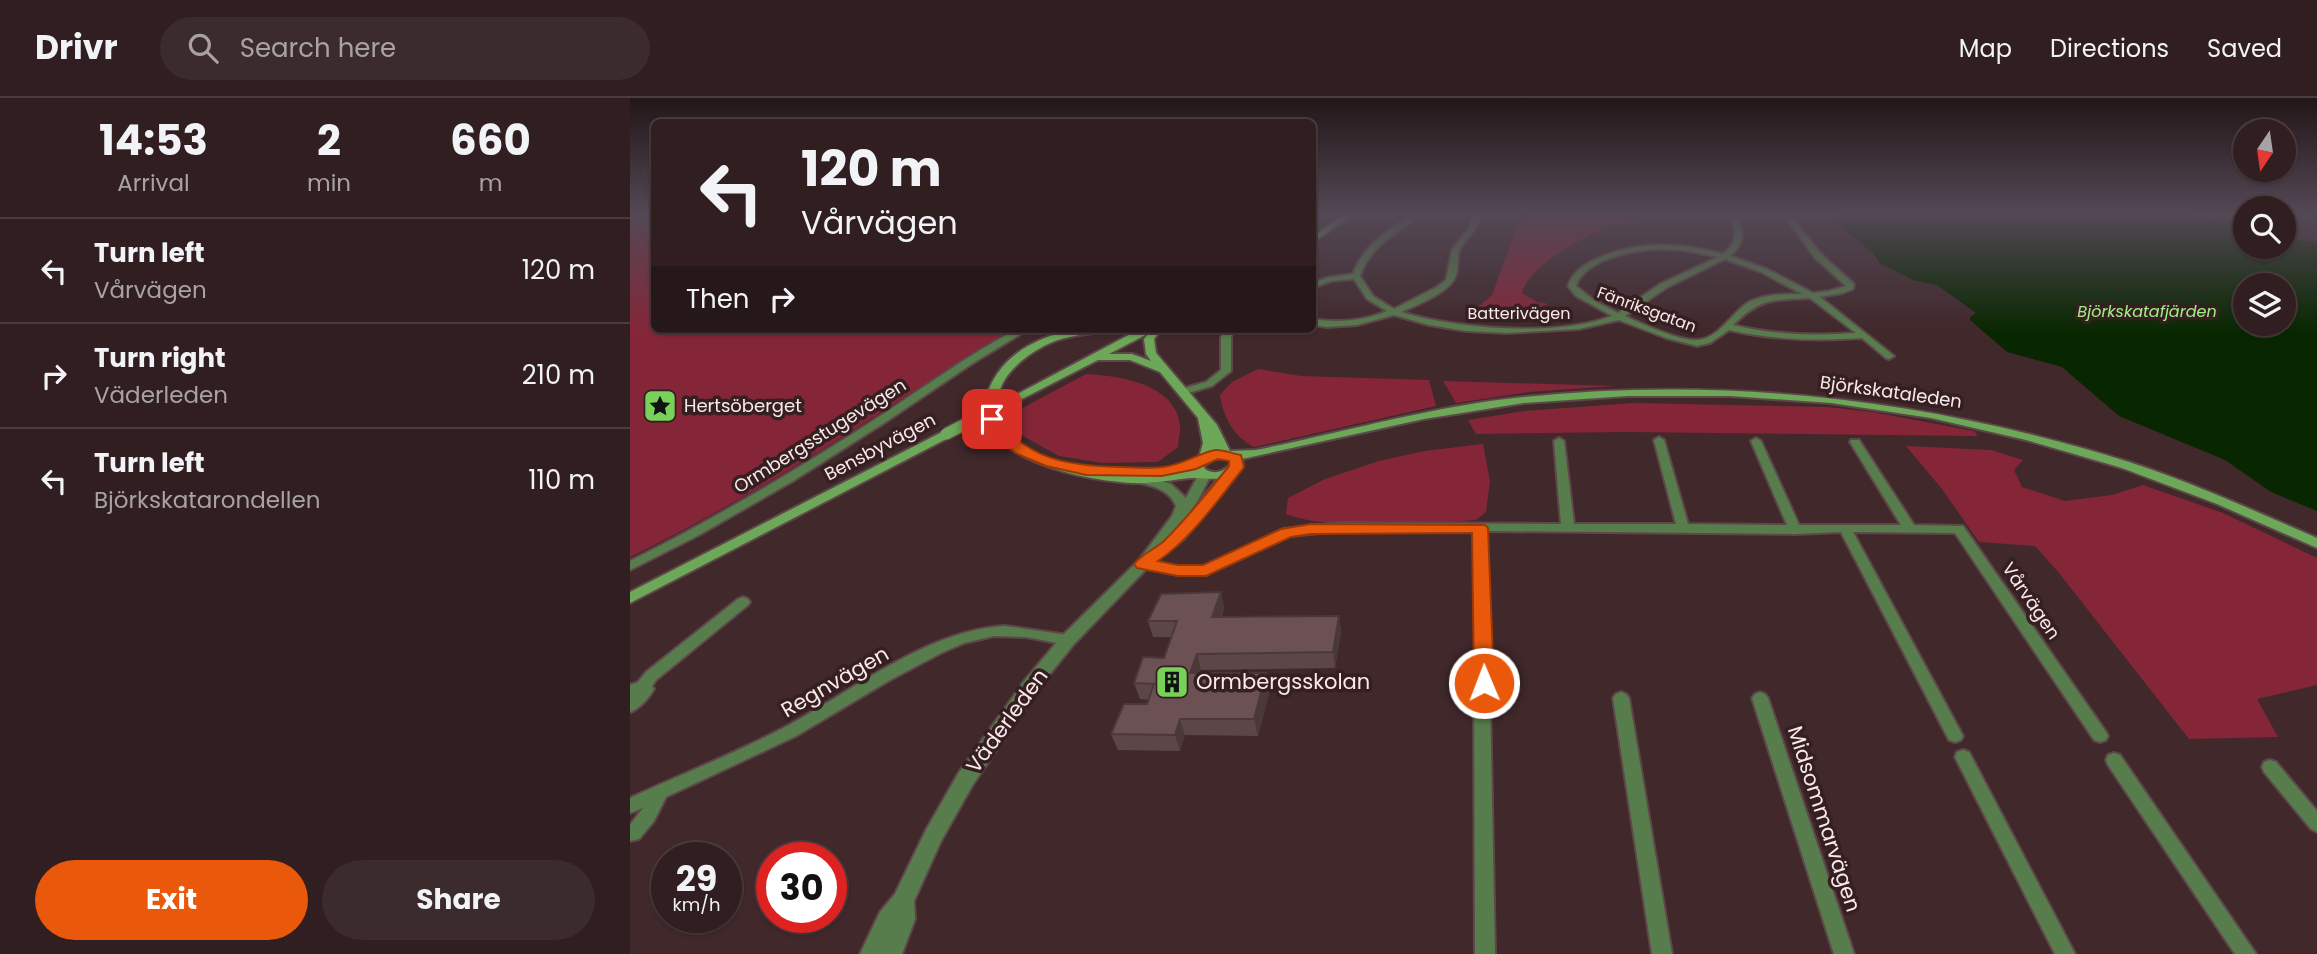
<!DOCTYPE html>
<meta charset="utf-8">
<style>
:root{--surface:#301e20;--page:#3c2b2d;--text:#f1f3f6;--muted:#a8a2a5;--line:#4b3c3e;--accent:#ea580c}
body{margin:0;font-family:Poppins,sans-serif;background:var(--page);color:var(--text);height:100vh;display:flex;flex-direction:column;font-size:26px;white-space:nowrap}
*{box-sizing:border-box;margin:0}
p{font-size:23px;color:var(--muted)}
.icon{flex:none;width:38px;height:38px;fill:none;stroke:currentColor;stroke-width:2;stroke-linecap:round;stroke-linejoin:round}
.map{position:relative;flex:1;overflow:hidden}
.sheet{display:flex;flex-direction:column;background:var(--surface);width:630px}
.sheet>*{flex:none}
.guide{position:absolute;left:21px;top:21px;width:665px;height:214px;border-radius:10px;box-shadow:0 2px 5px #0004,0 0 0 2px var(--line);background:#301e20;color:var(--text);overflow:hidden}
.needle{width:46px;rotate:193deg}
.buttons{position:absolute;left:1603px;top:21px;display:grid;gap:14px}
.buttons a{display:grid;place-items:center;width:63px;height:63px;border-radius:50%;background:var(--surface);box-shadow:0 2px 5px #0004,0 0 0 2px var(--line);font-size:35px}
.speed{position:absolute;left:21px;top:744px;display:flex;gap:14px;font-size:35px;font-weight:700;text-align:center}
.speed>*{display:grid;place-content:center;width:91px;height:91px;border-radius:50%;background:var(--surface);box-shadow:0 2px 5px #0004,0 0 0 2px var(--line);line-height:1}
.speed small{font-size:18px;font-weight:400}
.speed .limit{border:10px solid #d22;background:#fff;color:#111}
.pin{position:absolute;display:grid;place-items:center;width:60px;height:60px;color:#fff;margin:-30px;border-radius:14px;box-shadow:0 4px 10px #0006}
.me{position:absolute;width:77px;margin:-38px;rotate:359deg;stroke-linejoin:round;filter:drop-shadow(0 0 5px #0008)}
.turn{display:flex;align-items:center;gap:24px;height:147px;padding:0 35px;font-size:32px}
.turn .icon{width:91px;height:91px;stroke-width:2.5}
.turn b{display:block;font-size:49px;line-height:60px}
.then{display:flex;align-items:center;height:66px;padding:0 35px;background:#0003;gap:14px;font-size:26px}
.eta{display:flex;justify-content:space-evenly;align-items:center;height:119px;text-align:center}
.eta b{font-size:42px;font-weight:700;line-height:49px}
.primary-button{display:flex;gap:14px;margin-top:auto;padding:14px 35px}
.primary-button a{flex:1;height:80px;border-radius:42px;background:var(--accent);color:#fff;font-size:28px;font-weight:700;line-height:80px;text-align:center}
.primary-button a+a{background:var(--page);color:var(--text)}
ul{padding:0;list-style:none}
li{display:flex;align-items:center;gap:21px;height:105px;padding:0 35px;border-top:2px solid var(--line)}
li div{flex:1}
li b{display:block;font-size:26px}
li em{font-style:normal}
header{display:flex;align-items:center;gap:42px;box-sizing:border-box;height:98px;padding:0 35px;background:var(--surface);border-bottom:2px solid var(--line)}
header strong{font-size:33px}
nav{display:flex;gap:38px;margin-inline-start:auto;font-size:24px}
.search{width:490px;height:63px;background:var(--page);display:flex;align-items:center;gap:18px;box-sizing:border-box;padding:0 24px;border-radius:38px;color:var(--muted);font-size:26px}
main{display:flex;flex:1;min-height:0}
.map>svg:first-child{display:block}
</style>
<header>
<strong>Drivr</strong>
<div class="search"><svg class="icon" aria-label="search" viewBox="0 0 24 24"><circle cx="10" cy="10" r="6"/><path d="M15 15l6 6"/></svg>Search here</div>
<nav><a>Map</a><a>Directions</a><a>Saved</a></nav>
</header>
<main>
<section class="sheet">
<div class="eta">
<div><b>14:53</b><p>Arrival</p></div>
<div><b>2</b><p>min</p></div>
<div><b>660</b><p>m</p></div>
</div>
<ul>
<li><svg class="icon" aria-label="left" viewBox="0 0 24 24"><path d="M17 20v-9H6M10 6l-5 5 5 5"/></svg><div><b>Turn left</b><p>Vårvägen</p></div><em>120 m</em></li>
<li><svg class="icon" aria-label="right" viewBox="0 0 24 24"><path d="M7 20v-9h11M14 6l5 5-5 5"/></svg><div><b>Turn right</b><p>Väderleden</p></div><em>210 m</em></li>
<li><svg class="icon" aria-label="left" viewBox="0 0 24 24"><path d="M17 20v-9H6M10 6l-5 5 5 5"/></svg><div><b>Turn left</b><p>Björkskatarondellen</p></div><em>110 m</em></li>
</ul>
<div class="primary-button"><a>Exit</a><a>Share</a></div>
</section>
<div class="map">
<svg width="1687" height="856" viewBox="0 0 1687 856">
<rect width="100%" height="100%" fill="#40282b"/>
<g fill="#852638">
<path d="M0 116H24V231H386L353 248C238 323 124 399 0 459Z"/>
<path d="M892 116H999L1006 125C997 126 987 126 979 129 954 138 898 168 892 195L907 204 919 206 903 211 847 210 862 197Z"/>
<path d="M628 271 671 278 799 282 806 308 624 349C604 339 593 319 590 297L602 284Z"/>
<path d="M456 276C489 278 545 285 550 327 551 334 548 342 548 349L528 364 473 365 429 358 386 334 382 323 387 313Z"/>
<polygon points="813,283 985,288 899,294 826,305"/>
<polygon points="1003,305 1197,309 1242,314 1344,333 1348,338 996,334 846,336 838,322 894,313"/>
<path d="M853 346 860 383 856 414 846 422C795 425 703 434 656 416L658 400 695 381 749 363 794 353Z"/>
<polygon points="1276,348 1361,352 1393,362 1384,372 1392,389 1435,403 1482,397 1513,387 1593,415 1687,460 1687,587 1627,601 1648,639 1559,641 1429,475 1405,448 1349,444 1312,391"/>
</g>
<path fill="#082700" fill-rule="evenodd" d="M1206 116H1559L1615 129V149H1654V138L1687 145V413L1641 394 1595 362 1489 318 1432 269 1377 254 1340 222V219L1346 215 1307 187 1283 182 1249 165C1245 152 1222 141 1213 130 1210 126 1209 120 1206 116ZM1615 187H1654V226H1615Z"/>
<g fill="none" stroke-linecap="round" stroke-linejoin="round">
<defs>
<g id="minor">
<path d="M786 116H793C769 134 740 147 730 178L743 198 764 211 805 190 816 182 822 152 839 130 843 116H849C850 131 838 137 831 149 826 158 829 167 826 177 821 194 787 207 771 214 828 231 926 239 982 218L946 198 938 188C942 175 952 168 964 162 1005 142 1050 144 1093 156 1107 145 1107 133 1100 118H1044L1041 116H1107C1113 135 1117 142 1100 158L1137 171 1183 195 1199 193 1216 188 1185 160 1153 116H1159L1191 156 1224 186 1223 191 1213 195 1190 199 1264 258 1259 261 1256 260 1232 240C1187 243 1143 242 1099 232L1080 245 1067 248 1036 240 989 222 949 231 877 235 837 233 799 227 764 217 727 227 697 229 682 227V221C708 225 733 223 757 213L737 201 724 181 701 183 682 190V185L700 179 723 176C732 149 761 128 786 116ZM1026 151 1053 152 1088 159 1030 186 988 215 965 203 946 188C955 161 1002 153 1026 151ZM1095 161 1131 174 1172 196C1155 196 1135 196 1119 204 1102 214 1089 241 1067 242 1050 243 1012 226 995 218L1036 190ZM1180 200 1226 235C1185 238 1144 237 1103 227 1130 200 1143 202 1180 200Z"/>
<path d="M388 231H399L343 265 254 325 163 383 69 437 0 472V463C84 421 165 373 244 322 292 291 337 257 388 231Z"/>
<polygon points="596,231 604,231 601,239 601,273 582,288 555,296 551,295 551,291 576,284 591,272 591,239"/>
<polygon points="1029,339 1034,342 1058,426 1157,427 1121,343 1126,340 1131,343 1169,427 1271,427 1220,344 1221,342 1229,342 1284,427 1333,428 1476,634 1478,638 1476,642 1470,644 1464,642 1325,435 1223,434 1333,638 1331,642 1325,644 1319,642 1211,434 1165,436 856,433 861,585 859,589 854,591 849,589 847,585 844,433 710,433 660,438 576,477 548,477 508,469 507,466 513,462 548,469 574,469 653,431 710,425 931,426 924,343 929,340 934,343 944,426 1046,426 1024,342"/>
<path d="M113 499 118 501 120 504 118 507 26 582 22 588 24 591C19 600 9 611 0 614V587L8 584 16 574 108 501Z"/>
<path d="M375 528 438 537 443 538 445 542 443 546 438 547 396 539 364 538 334 545 311 555 260 582 166 638 36 699 24 723 9 741 0 743V727L13 710 0 715V700C52 676 106 655 157 628 223 593 297 532 375 528Z"/>
<polygon points="852,594 857,596 860,600 865,856 845,856 844,600 847,596"/>
<polygon points="991,594 996,596 999,600 1042,856 1022,856 983,600 986,596"/>
<polygon points="1130,594 1135,596 1138,600 1224,856 1204,856 1122,600 1125,596"/>
<polygon points="1333,652 1339,654 1445,856 1425,856 1325,659 1327,654"/>
<polygon points="1484,655 1490,657 1626,856 1605,856 1478,667 1476,662 1478,657"/>
<polygon points="1640,662 1646,664 1687,713 1687,734 1681,731 1634,674 1632,669 1634,664"/>
</g>
<path id="tertiary" d="M601 370 607 374 554 441 518 469 444 546 407 592 342 688 311 743 284 803 285 821 272 856H230L250 814 265 796 296 732 328 676 395 582 432 538 509 462 542 418 546 408C539 391 523 388 506 384L504 381 506 378 511 377 541 386 556 400 570 374 575 373 581 377 567 404 543 436 596 371Z"/>
<g id="secondary">
<polygon points="715,116 724,116 682,145 682,139"/>
<path d="M449 231H476L471 234C452 237 432 238 414 248 362 275 345 324 405 355 456 380 508 377 562 373V368L569 359 573 345 568 320 530 274 500 262H468L386 304 382 305 376 302 510 231H532L524 241 526 255 587 327 600 353 626 352C715 334 803 308 894 299 1101 278 1301 302 1499 364 1563 385 1625 413 1687 440V450L1587 406 1492 370 1396 342 1301 320 1201 305 1100 298H998L894 305 794 321 612 361 613 367C598 387 581 379 560 380 541 382 521 386 502 385 449 382 315 355 367 276 385 249 418 236 449 231ZM519 235 514 241 516 256 521 263 502 256H479ZM597 360 601 366C593 374 585 377 575 371L574 368 584 361Z"/>
<polygon points="316,332 322,336 320,339 0,505 0,494"/>
</g>
</defs>
<use href="#minor" stroke="#5e474a" stroke-width="4"/>
<use href="#tertiary" stroke="#5e474a" stroke-width="4"/>
<use href="#secondary" stroke="#5e474a" stroke-width="4"/>
<use href="#minor" fill="#587d4c" fill-rule="evenodd"/>
<use href="#tertiary" fill="#587d4c" fill-rule="evenodd"/>
<use href="#secondary" fill="#6ca858" fill-rule="evenodd"/>
<defs>
<polyline id="secondary-bridge" points="316,336 382,302"/>
</defs>
<use href="#secondary-bridge" stroke="#5e474a" stroke-width="14" stroke-linecap="butt"/>
<use href="#secondary-bridge" stroke="#6ca858" stroke-width="11"/>
</g>
<polygon fill="#5c4647" points="591,494 594,510 592,519 709,518 711,534 705,570 571,572 570,575 636,575 640,591 628,638 555,637 550,653 488,652 481,636 517,606 519,602 510,601 504,585 534,560 541,539 523,539 518,523"/>
<g fill="#4b393a">
<polygon points="591,494 594,510 586,535 582,519"/>
<polygon points="709,518 711,534 705,570 703,554"/>
<polygon points="567,556 571,572 565,591 560,575"/>
<polygon points="636,575 640,591 628,638 624,621"/>
<polygon points="550,621 555,637 550,653 545,637"/>
</g>
<polygon fill="#6b5153" stroke="#4b393a" stroke-width="2" points="591,494 582,519 709,518 703,554 567,556 560,575 636,575 624,621 550,621 545,637 481,636 494,606 517,606 524,586 504,585 513,559 534,560 547,523 518,523 531,496"/>
<linearGradient id="sky" x2="0" y2="1"><stop stop-color="#231618"/><stop offset="0.49" stop-color="#534855"/><stop offset="1" stop-color="#534855" stop-opacity="0"/></linearGradient>
<rect width="1687" height="235" fill="url(#sky)"/>
<path fill="#ea580c" stroke="#983908" stroke-width="2" d="M362 317 367 318C395 362 440 368 490 369 504 369 519 371 533 369 553 367 569 355 585 352 593 351 603 356 611 357L614 369 612 372C586 404 562 440 528 463L548 467H573L651 431 681 426 855 427 858 430 864 585 861 590 854 592 847 590 844 585 842 435 681 436 661 439 576 478H548L507 470 504 466C512 456 525 451 534 443 558 419 578 394 599 368V363L588 361 566 371 532 378 456 377 416 368 385 355 365 338 355 321Z"/>
<defs>
<symbol id="sight-square" viewBox="-11 -11 22 22"><rect x="-9" y="-9" width="18" height="18" rx="4" fill="#78d259" stroke="#351f21"/><path d="M0-6L1.8-2.2L6-1.7L2.9 1.2L3.7 5.4L0 3.3L-3.7 5.4L-2.9 1.2L-6-1.7L-1.8-2.2Z" fill="#111"/></symbol>
<symbol id="building-square" viewBox="-11 -11 22 22"><rect x="-9" y="-9" width="18" height="18" rx="4" fill="#78d259" stroke="#351f21"/><path d="M-4-6H4V6H1V3H-1V6H-4ZM-2.5-4.3h1.7v1.8h-1.7ZM.8-4.3h1.7v1.8H.8ZM-2.5-1h1.7V.8h-1.7ZM.8-1h1.7V.8H.8Z" fill="#111"/></symbol>
</defs>
<g fill-rule="evenodd">
<use href="#sight-square" x="11" y="289" width="38" height="38"/>
<use href="#building-square" x="523" y="565" width="38" height="38"/>
</g>
<g text-anchor="middle" stroke-width="7" stroke-linejoin="round" paint-order="stroke">
<g font-size="16" fill="#f9e9ea" stroke="#351f21">
<text transform="translate(1017 211) rotate(20)" y="6">Fänriksgatan</text>
<text x="889" y="221">Batterivägen</text>
</g>
<g font-size="16" font-style="italic" fill="#a0f086" stroke="#351f21">
<text x="1517" y="219">Björkskatafjärden</text>
</g>
<g font-size="18" fill="#f9e9ea" stroke="#351f21">
<text transform="translate(1261 294) rotate(8)" y="6">Björkskataleden</text>
<text transform="translate(190 338) rotate(-32)" y="6">Ormbergsstugevägen</text>
<text transform="translate(250 349) rotate(-28)" y="6">Bensbyvägen</text>
<text transform="translate(1401 503) rotate(56)" y="6">Vårvägen</text>
</g>
<g font-size="18" fill="#f9e9ea" stroke="#351f21" text-anchor="start">
<text x="54" y="314">Hertsöberget</text>
</g>
<g font-size="21" fill="#f9e9ea" stroke="#351f21">
<text transform="translate(205 584) rotate(-30)" y="7">Regnvägen</text>
<text transform="translate(377 623) rotate(-54)" y="7">Väderleden</text>
<text transform="translate(1194 721) rotate(72)" y="7">Midsommarvägen</text>
</g>
<g font-size="21" fill="#f9e9ea" stroke="#351f21" text-anchor="start">
<text x="566" y="591">Ormbergsskolan</text>
</g>
</g>
</svg>
<div class="buttons">
<a><svg class="needle" viewBox="-14 -14 28 28"><path d="M0-13l5 13h-10z" fill="#e53935"/><path d="M0 13l5-13h-10z" fill="#a8a2a5"/></svg></a>
<a><svg class="icon" aria-label="search" viewBox="0 0 24 24"><circle cx="10" cy="10" r="6"/><path d="M15 15l6 6"/></svg></a>
<a><svg class="icon" aria-label="layers" viewBox="0 0 24 24"><path d="M12 4l9 5-9 5-9-5zM3 14l9 5 9-5"/></svg></a>
</div>
<div class="speed"><div>29<small>km/h</small></div><div class="limit">30</div></div>
<div class="pin" style="left:362px;top:321px;background:#d93025"><svg class="icon" aria-label="arrive" viewBox="0 0 24 24"><path d="M6 21V4h12l-3 4 3 4H6"/></svg></div>
<svg class="me" style="left:854px;top:585px" viewBox="-20 -20 40 40"><circle r="17" fill="#ea580c" stroke="#fff" stroke-width="3"/><path d="M0-11L8 9 0 5-8 9z" fill="#fff"/></svg>
<div class="guide">
<div class="turn"><svg class="icon" aria-label="left" viewBox="0 0 24 24"><path d="M17 20v-9H6M10 6l-5 5 5 5"/></svg><div><b>120 m</b>Vårvägen</div></div>
<div class="then">Then<svg class="icon" aria-label="right" viewBox="0 0 24 24"><path d="M7 20v-9h11M14 6l5 5-5 5"/></svg></div>
</div>
</div>
</main>
